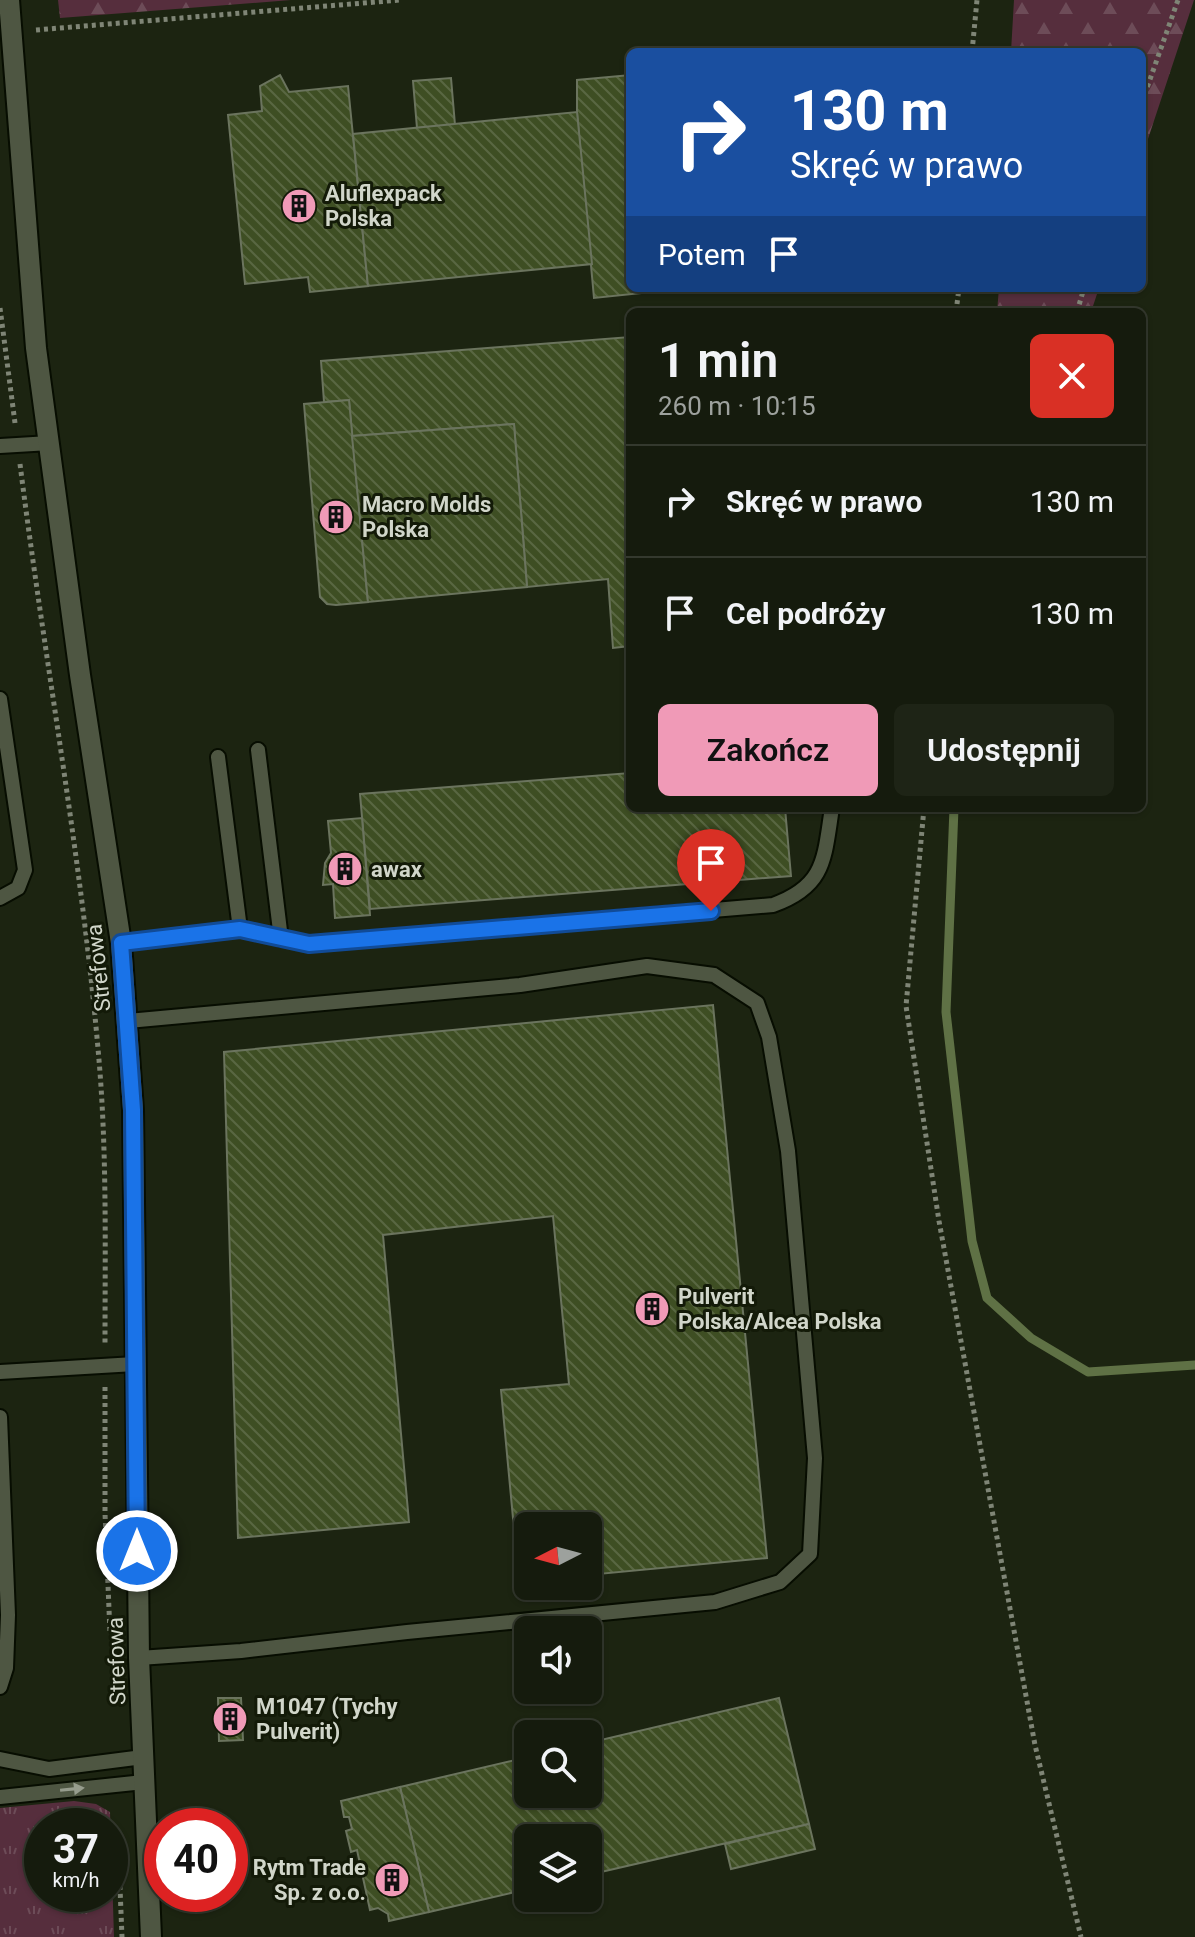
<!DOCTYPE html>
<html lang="pl">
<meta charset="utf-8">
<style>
:root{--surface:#151b0d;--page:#1e2416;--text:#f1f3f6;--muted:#9da19d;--line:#34392e;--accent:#f09ab7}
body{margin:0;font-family:Roboto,sans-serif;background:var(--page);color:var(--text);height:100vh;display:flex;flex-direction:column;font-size:30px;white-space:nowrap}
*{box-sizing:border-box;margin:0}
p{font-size:26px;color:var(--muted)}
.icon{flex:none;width:44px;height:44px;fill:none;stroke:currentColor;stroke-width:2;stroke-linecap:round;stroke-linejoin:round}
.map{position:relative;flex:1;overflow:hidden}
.details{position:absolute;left:626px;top:308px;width:520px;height:504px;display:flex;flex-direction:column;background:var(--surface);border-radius:12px;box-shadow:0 2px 6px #0004,0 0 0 2px var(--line)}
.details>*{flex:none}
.top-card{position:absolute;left:626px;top:48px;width:520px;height:244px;border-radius:12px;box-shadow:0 2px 6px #0004,0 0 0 2px var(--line);background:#1a4fa0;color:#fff;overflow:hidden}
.needle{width:52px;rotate:264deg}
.fabs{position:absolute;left:514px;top:1512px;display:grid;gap:16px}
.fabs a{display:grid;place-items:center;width:88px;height:88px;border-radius:12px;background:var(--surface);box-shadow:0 2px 6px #0004,0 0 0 2px var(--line);font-size:40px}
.speed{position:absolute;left:24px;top:1808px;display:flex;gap:16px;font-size:40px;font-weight:700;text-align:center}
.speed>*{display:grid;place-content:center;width:104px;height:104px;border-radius:50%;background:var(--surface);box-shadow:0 2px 6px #0004,0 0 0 2px var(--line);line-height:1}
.speed small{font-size:20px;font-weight:400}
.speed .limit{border:12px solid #d22;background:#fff;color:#111}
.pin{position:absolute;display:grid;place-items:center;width:68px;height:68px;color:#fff;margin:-82px -34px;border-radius:50% 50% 50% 0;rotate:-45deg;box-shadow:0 0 8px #0007}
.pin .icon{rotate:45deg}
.me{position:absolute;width:88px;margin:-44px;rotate:0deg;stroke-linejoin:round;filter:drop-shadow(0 0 6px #0008)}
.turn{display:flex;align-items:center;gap:28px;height:168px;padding:0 32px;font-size:36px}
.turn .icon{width:104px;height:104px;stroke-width:2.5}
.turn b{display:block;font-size:56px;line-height:68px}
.then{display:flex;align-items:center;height:76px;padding:0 32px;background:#0003;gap:16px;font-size:30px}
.round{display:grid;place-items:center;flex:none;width:84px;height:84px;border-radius:12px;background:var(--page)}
.headline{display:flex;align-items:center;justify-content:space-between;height:136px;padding:0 32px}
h1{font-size:48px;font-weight:600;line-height:60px}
.cta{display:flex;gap:16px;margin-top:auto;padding:16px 32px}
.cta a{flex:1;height:92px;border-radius:12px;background:var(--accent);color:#111;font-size:32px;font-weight:600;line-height:92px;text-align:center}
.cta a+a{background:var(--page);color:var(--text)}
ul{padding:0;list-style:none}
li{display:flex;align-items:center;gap:24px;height:112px;padding:0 32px;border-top:2px solid var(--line)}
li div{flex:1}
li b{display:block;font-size:30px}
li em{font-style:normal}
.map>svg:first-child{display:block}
</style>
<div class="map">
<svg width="1195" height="1937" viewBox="0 0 1195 1937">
<defs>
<pattern id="grass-tufts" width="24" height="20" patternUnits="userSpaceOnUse" patternTransform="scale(2)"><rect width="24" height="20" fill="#562e3d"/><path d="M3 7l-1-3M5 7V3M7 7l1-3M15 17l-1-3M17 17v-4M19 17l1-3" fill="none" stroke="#6d4c58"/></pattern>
<pattern id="forest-firs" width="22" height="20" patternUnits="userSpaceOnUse" patternTransform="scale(2)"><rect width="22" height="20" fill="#562e3d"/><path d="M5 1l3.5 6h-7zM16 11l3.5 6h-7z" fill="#6d4c58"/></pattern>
<pattern id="building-back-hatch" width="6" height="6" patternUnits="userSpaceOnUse" patternTransform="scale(2)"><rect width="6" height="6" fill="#3e4e23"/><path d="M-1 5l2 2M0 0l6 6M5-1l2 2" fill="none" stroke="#596742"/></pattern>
</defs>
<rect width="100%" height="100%" fill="#1c2411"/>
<path fill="url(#grass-tufts)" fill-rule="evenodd" d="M74 1801 96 1804 110 1812 114 1937H0V1808ZM42 1826H110V1894H42Z"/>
<g fill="url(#forest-firs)">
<polygon points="58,0 291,0 60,18"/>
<polygon points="1014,0 1194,0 1142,157 1142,52 1011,52"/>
<polygon points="999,288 1099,288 1091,312 997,312"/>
</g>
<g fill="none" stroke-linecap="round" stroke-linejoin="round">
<polyline stroke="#5f7145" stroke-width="9" points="954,808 946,1012 972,1241 987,1298 1031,1338 1088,1372 1195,1365"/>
</g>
<g fill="url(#building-back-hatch)" stroke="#6b745e" stroke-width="2">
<polygon points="280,75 289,92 348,86 368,286 310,292 308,277 245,284 228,115 262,111 260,86"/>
<polygon points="630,75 630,288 690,288 594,298 577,112 577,80"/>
<polygon points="451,78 455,125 417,128 413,81"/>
<polygon points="577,112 592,264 368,286 353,134"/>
<polygon points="630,337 630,646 613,648 608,579 527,587 514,424 352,436 349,400 324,402 321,361"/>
<polygon points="349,400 368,602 336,605 327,604 320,597 304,404"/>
<polygon points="514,424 527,587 368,602 352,436"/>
<polygon points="630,773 630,808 785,808 791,876 370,909 360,794"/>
<polygon points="362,818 370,915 335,918 333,884 323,885 325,863 331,853 328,821"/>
<polygon points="713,1005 767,1558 588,1575 588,1526 528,1526 528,1581 519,1582 501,1390 569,1384 553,1216 383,1235 409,1522 238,1538 224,1052"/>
<polygon points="218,1698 241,1698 243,1740 219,1741"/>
<polygon points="779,1698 809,1824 588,1875 588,1838 528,1838 528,1889 429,1912 400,1787 528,1757 528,1794 588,1794 588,1743"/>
<polygon points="400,1787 429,1912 389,1921 388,1914 378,1908 370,1910 357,1850 351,1852 346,1831 352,1829 349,1817 344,1817 341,1801"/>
<polygon points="809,1824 815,1849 731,1869 725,1844"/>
</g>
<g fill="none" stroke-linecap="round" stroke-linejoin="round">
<defs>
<g id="service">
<polyline points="0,446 50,443"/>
<polyline points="0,699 25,870 18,888 0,898"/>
<polyline points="258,750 281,939"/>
<polyline points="218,757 240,929"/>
<path d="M121 943 240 929 309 944 773 905C826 886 824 858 832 808"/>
<polyline points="128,1021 520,985 647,966 714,975 757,1003 769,1037 788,1151 815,1458 810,1554 780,1582 715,1602 407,1632 241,1651 139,1658"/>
<polyline points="0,1372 135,1364"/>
<polyline points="0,1417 8,1615 6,1668 0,1687"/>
<polyline points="0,1759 49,1769 143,1757"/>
<polyline points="0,1797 144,1782"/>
</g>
<polyline id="tertiary" points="9,0 36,348 80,675 121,943 133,1110 139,1658 151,1937"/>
</defs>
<use href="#service" stroke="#070d01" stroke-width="18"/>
<use href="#tertiary" stroke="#070d01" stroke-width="24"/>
<g stroke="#7f8576" stroke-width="5" stroke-dasharray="4 4" stroke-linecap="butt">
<polyline points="36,30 400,0"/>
<polyline points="972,52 977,0"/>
<polyline points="1142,102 1178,0"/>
<polyline points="0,308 15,423"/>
<polyline points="956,312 959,288"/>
<polyline points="1077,312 1084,288"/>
<path d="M20 464C45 663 82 860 99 1060 107 1154 105 1250 105 1345"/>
<polyline points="924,808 906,1006 939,1221 1035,1745 1081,1937"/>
<polyline points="105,1387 105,1513 110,1633"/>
<polyline points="118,1838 122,1937"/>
</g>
<use href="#service" stroke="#4e5642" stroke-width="14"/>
<use href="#tertiary" stroke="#4e5642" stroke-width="20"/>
</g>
<defs><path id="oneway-solid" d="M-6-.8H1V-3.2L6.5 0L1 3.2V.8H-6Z" transform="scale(2)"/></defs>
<use fill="#969c8d" href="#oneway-solid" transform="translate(72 1789) rotate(-6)"/>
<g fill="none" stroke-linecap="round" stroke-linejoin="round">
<defs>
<polyline id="route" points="137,1551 133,1110 121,943 240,929 309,944 711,911"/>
</defs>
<use href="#route" stroke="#114b97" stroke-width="20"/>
<use href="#route" stroke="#1a73e8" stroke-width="14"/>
</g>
<defs>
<symbol id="building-disc" viewBox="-11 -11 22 22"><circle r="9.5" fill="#f09ab7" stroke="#131a08"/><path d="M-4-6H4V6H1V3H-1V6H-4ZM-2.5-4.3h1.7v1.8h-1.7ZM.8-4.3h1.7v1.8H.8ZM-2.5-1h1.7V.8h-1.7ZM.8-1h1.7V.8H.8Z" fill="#111"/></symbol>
</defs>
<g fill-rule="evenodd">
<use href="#building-disc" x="279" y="186" width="40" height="40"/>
<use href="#building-disc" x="316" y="497" width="40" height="40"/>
<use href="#building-disc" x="325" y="849" width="40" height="40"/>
<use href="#building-disc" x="632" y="1289" width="40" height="40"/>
<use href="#building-disc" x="210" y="1699" width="40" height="40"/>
<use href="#building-disc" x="372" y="1860" width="40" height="40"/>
</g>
<g text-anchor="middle" stroke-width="6" stroke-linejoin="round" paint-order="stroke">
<g font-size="22" font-weight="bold" fill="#d1d6ca" stroke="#131a08" text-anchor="start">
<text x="325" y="201">Aluflexpack<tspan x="325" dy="25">Polska</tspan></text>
<text x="362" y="512">Macro Molds<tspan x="362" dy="25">Polska</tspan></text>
<text x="371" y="877">awax</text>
<text x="678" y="1304">Pulverit<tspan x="678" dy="25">Polska/Alcea Polska</tspan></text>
<text x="256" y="1714">M1047 (Tychy<tspan x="256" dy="25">Pulverit)</tspan></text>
<text x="366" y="1875" text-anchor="end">Rytm Trade<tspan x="366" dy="25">Sp. z o.o.</tspan></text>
</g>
<g font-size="22" fill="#d1d6ca" stroke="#131a08">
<text transform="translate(98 968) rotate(-96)" y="8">Strefowa</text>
<text transform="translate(116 1661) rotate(-92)" y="8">Strefowa</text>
</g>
</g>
</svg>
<div class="fabs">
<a><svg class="needle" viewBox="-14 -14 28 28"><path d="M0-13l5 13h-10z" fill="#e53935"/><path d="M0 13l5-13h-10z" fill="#9da19d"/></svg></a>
<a><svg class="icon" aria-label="sound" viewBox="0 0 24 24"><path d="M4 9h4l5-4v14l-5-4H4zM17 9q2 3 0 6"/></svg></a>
<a><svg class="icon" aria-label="search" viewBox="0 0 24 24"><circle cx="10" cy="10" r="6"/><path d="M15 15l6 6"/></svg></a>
<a><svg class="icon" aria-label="layers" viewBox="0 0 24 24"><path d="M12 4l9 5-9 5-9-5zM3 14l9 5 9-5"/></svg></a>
</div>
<div class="speed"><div>37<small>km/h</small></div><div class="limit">40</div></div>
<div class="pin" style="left:711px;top:911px;background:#d93025"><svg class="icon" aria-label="arrive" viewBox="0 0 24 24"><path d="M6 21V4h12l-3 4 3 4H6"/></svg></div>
<svg class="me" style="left:137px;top:1551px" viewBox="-20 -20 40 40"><circle r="17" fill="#1a73e8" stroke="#fff" stroke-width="3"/><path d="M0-11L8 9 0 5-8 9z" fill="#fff"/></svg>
<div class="top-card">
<div class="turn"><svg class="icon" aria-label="right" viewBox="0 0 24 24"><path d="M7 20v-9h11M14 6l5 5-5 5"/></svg><div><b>130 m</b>Skręć w prawo</div></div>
<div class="then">Potem<svg class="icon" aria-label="arrive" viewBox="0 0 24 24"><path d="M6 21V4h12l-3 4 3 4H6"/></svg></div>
</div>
<section class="details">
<div class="headline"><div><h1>1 min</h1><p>260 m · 10:15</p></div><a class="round" style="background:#d93025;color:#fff"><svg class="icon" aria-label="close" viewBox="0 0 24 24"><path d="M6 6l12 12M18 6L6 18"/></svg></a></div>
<ul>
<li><svg class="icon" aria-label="right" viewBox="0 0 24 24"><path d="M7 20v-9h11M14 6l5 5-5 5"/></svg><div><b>Skręć w prawo</b></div><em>130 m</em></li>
<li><svg class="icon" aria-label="arrive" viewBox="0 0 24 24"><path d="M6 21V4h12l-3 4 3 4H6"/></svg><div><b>Cel podróży</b></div><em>130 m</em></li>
</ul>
<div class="cta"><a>Zakończ</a><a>Udostępnij</a></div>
</section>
</div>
